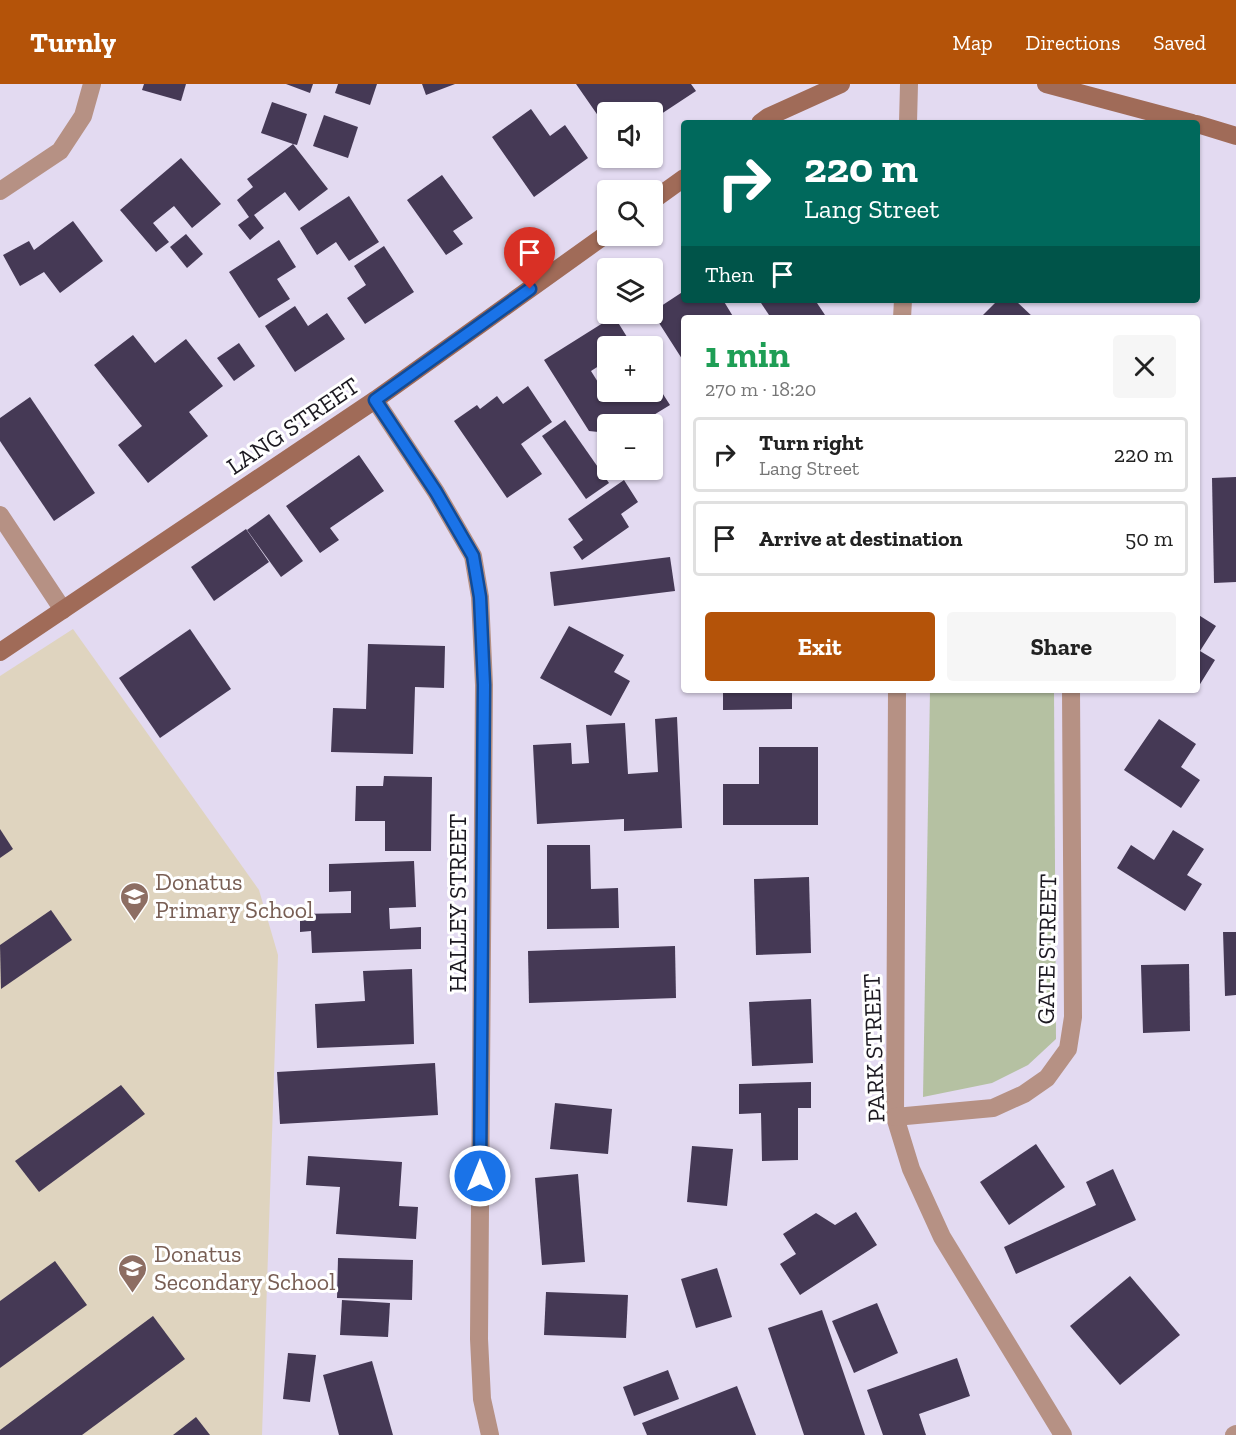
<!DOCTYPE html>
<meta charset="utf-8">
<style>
:root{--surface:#fff;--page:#f6f6f6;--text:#222;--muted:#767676;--line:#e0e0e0;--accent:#b45309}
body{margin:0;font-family:"Zilla Slab",serif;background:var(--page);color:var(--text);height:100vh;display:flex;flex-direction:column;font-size:22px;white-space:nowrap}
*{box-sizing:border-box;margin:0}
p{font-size:20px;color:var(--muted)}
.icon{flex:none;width:33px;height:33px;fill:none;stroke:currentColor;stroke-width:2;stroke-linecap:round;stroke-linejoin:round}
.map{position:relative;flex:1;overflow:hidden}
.panel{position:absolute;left:681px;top:231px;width:519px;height:378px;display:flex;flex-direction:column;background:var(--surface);border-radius:6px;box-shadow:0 2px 4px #0004}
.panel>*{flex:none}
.hud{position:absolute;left:681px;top:36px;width:519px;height:183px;border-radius:6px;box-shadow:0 2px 4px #0004;background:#00695c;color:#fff;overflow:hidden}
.tools{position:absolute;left:597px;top:18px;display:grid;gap:12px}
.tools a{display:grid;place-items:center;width:66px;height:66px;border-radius:6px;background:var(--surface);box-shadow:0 2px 4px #0004;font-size:30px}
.pin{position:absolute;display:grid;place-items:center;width:51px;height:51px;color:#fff;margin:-62px -26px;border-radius:50% 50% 50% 0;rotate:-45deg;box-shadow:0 0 6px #0007}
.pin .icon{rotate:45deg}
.me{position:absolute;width:66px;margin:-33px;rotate:0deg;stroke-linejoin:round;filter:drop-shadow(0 0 4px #0008)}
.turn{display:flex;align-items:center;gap:21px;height:126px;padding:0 24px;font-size:27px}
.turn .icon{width:78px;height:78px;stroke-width:2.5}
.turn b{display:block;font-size:42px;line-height:51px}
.then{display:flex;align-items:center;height:57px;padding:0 24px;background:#0003;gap:12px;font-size:22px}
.round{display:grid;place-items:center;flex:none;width:63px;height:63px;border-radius:6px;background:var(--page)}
.headline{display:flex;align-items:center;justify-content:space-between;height:102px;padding:0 24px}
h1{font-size:36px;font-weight:700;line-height:45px;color:#1e9e55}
.cta{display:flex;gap:12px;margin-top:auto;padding:12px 24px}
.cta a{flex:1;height:69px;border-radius:6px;background:var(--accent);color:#fff;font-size:24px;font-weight:700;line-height:69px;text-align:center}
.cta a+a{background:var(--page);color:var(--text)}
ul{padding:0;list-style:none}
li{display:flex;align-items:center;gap:18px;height:75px;margin:0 12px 9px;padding:0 12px;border:3px solid var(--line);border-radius:6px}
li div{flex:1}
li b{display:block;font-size:22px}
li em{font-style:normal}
header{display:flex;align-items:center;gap:36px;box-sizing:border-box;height:84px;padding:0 30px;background:var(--accent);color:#fff}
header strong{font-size:28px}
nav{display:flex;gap:33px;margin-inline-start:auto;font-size:21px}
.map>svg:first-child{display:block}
</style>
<header>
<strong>Turnly</strong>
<nav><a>Map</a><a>Directions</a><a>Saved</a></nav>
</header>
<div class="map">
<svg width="1236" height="1351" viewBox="0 0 1236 1351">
<rect width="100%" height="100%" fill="#e3daf1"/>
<polygon fill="#dfd4bf" points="73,545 259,806 278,871 262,1351 0,1351 0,592"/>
<polygon fill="#b5c1a2" points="930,606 1054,606 1056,955 1028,981 992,999 923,1013"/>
<g fill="#453955">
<polygon points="144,0 186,0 181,17 142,6"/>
<polygon points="286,0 313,0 310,9"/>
<polygon points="338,0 377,0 370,21 335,9"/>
<polygon points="422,0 455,0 426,11"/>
<polygon points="576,0 691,0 696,7 652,36 652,28 608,28 608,46"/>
<polygon points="272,18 307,30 297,61 293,60 328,105 299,127 285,108 254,131 264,144 250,156 238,141 249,133 237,116 253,103 247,95 293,60 261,49"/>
<polygon points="531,25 550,52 565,41 588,74 534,113 492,53"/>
<polygon points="324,31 358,43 348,74 313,62"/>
<polygon points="181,74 221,120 192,144 174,122 153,139 169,158 156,168 120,126"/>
<polygon points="442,91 473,134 453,147 463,160 446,171 407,116"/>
<polygon points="349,112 379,158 349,177 336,158 317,171 300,144"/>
<polygon points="73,137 103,177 60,209 44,188 20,202 3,171 29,157 34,166"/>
<polygon points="186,150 203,170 187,184 170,163"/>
<polygon points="279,156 296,183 277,195 290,215 259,234 229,188"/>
<polygon points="384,162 414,208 365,240 347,214 366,201 354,182"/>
<polygon points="684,207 684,216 723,216 734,234 684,234 684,278 652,228"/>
<polygon points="759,216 815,216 827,234 771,234"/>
<polygon points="998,216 1015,216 1034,234 980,234"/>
<polygon points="295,222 308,242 327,229 345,255 295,288 265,242"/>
<polygon points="614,232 632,261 608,262 608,276 591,287 606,311 612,308 652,308 652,293 670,321 639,340 608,340 608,349 589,347 544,276"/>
<polygon points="133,251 155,279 186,255 223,302 189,328 208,352 148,399 118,361 142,342 94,281"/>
<polygon points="239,259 255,282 234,297 217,274"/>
<polygon points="528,302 552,338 521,360 542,390 507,414 454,337 477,321 480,325 497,312 503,320"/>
<polygon points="30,313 95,409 54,437 0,357 0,334"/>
<polygon points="565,336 609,399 586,415 542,352"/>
<polygon points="359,371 384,407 330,444 339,456 320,469 286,422"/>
<polygon points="1236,393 1236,498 1214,499 1212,394"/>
<polygon points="624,396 638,418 621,430 629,443 582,476 573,463 583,456 568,435"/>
<polygon points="269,430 303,477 281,493 247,446"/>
<polygon points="246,445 269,478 214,517 191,483"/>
<polygon points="670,473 675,507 554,522 550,488"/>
<polygon points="1197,530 1216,542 1200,567 1215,576 1197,605"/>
<polygon points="569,542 624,571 614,588 630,597 611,632 540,594"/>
<polygon points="190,545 231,605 160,654 119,594"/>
<polygon points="368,560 445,562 444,604 415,603 413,670 331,668 333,624 366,625"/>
<polygon points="723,606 792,606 792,625 723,626"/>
<polygon points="677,633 682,744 624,747 624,735 537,740 533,661 571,659 572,680 589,679 586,641 625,639 628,690 658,688 655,635"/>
<polygon points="1159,635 1196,660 1181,683 1200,696 1181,724 1124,686"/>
<polygon points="759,663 818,663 818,741 723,741 723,700 759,700"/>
<polygon points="384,692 432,693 431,767 385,767 385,737 355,737 356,702 383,702"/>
<polygon points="0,745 13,765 0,774"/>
<polygon points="1173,746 1204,765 1187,791 1202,800 1185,827 1117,784 1131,761 1154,776"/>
<polygon points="547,761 590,761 591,805 618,804 619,844 547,845"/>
<polygon points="414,777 416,823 389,824 390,845 421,843 421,865 312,869 311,847 300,848 300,830 351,829 351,807 329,808 329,780"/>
<polygon points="809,793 811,869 756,871 754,795"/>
<polygon points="51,826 72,856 1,905 0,861"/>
<polygon points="1223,848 1236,848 1236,911 1225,912"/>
<polygon points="675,862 676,914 529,919 528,867"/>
<polygon points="1189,880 1190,947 1143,949 1141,881"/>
<polygon points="412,885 414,960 317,964 315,920 365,917 363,887"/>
<polygon points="811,915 813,979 752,982 749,918"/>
<polygon points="435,979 438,1031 280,1040 277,988"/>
<polygon points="811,998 811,1024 798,1024 798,1076 762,1077 761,1029 739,1030 739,1000"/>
<polygon points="121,1001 145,1030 39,1108 15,1077"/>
<polygon points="555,1019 612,1025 608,1070 550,1065"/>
<polygon points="1036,1060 1065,1103 1009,1141 980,1098"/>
<polygon points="692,1062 733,1065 727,1122 687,1118"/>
<polygon points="308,1072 402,1078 399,1122 418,1123 416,1155 336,1150 340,1103 306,1101"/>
<polygon points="1113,1085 1136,1136 1016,1190 1004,1163 1096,1121 1086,1098"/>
<polygon points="578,1090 585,1178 542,1181 535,1094"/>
<polygon points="856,1128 877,1161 800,1211 780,1180 796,1170 783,1150 816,1129 835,1141"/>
<polygon points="338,1174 413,1176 412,1216 337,1214"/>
<polygon points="55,1177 87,1221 0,1284 0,1217"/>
<polygon points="717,1184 732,1233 696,1244 681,1195"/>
<polygon points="1130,1192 1180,1251 1120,1301 1070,1242"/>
<polygon points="546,1208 628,1211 626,1254 544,1251"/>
<polygon points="342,1216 390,1219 388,1253 340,1251"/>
<polygon points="877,1219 898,1269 854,1289 832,1237"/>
<polygon points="822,1226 865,1351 804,1351 768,1244"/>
<polygon points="153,1232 185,1275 82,1351 0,1351 0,1346"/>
<polygon points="288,1269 316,1271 310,1318 283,1315"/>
<polygon points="957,1274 970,1312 919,1330 926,1351 883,1351 867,1306"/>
<polygon points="372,1277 393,1351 339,1351 323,1291"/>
<polygon points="668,1286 679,1315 634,1332 623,1303"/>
<polygon points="737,1302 756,1351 647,1351 642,1339"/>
<polygon points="196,1333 210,1351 173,1351"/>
</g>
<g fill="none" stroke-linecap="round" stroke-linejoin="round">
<g stroke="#b69184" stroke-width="18">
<polyline points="908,39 909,0"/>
<polyline points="0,107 60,67 83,32 92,0"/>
<polyline points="902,234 903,216"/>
<polyline points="375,316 436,408 473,472 480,513 484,601 479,1255 482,1315 490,1351"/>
<polyline points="0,431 63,526"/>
<polyline points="897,606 895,1033 911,1085 942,1153 1063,1351"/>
<polyline points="895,1033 993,1024 1024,1010 1047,994 1068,965 1073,933 1071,606"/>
<polyline points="1234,1351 1236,1350"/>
</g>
<g stroke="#a06b58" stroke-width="18">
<polyline points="1046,0 1192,39"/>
<polyline points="760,39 768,33 841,0"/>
<polyline points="1197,40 1236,52"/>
<polyline points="652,117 684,94"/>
<polyline points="0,568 375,316 608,149"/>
</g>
</g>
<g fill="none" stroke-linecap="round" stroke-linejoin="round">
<defs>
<polyline id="route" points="480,1092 484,601 480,513 473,472 436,408 375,316 530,205"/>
</defs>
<use href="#route" stroke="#114b97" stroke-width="15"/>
<use href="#route" stroke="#1a73e8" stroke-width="10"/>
</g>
<defs>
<symbol id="school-pin" viewBox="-11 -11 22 30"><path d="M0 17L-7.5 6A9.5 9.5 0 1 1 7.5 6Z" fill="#8d6e63" stroke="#fff"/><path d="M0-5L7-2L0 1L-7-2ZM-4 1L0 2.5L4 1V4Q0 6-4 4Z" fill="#fff"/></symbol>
</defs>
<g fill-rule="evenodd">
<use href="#school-pin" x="118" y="796" width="33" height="45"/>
<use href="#school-pin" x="116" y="1168" width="33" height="45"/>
</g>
<g text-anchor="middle" stroke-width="6" stroke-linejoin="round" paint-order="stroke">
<g font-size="24" fill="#1c1921" stroke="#fff">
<text transform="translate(293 342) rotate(-34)" y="8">LANG STREET</text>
<text transform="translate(458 819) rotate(-90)" y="8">HALLEY STREET</text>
<text transform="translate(1047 865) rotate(-89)" y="8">GATE STREET</text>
<text transform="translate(874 964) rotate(-92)" y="8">PARK STREET</text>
</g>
<g font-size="24" fill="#785e54" stroke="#fff" text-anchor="start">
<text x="155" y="806">Donatus<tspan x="155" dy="28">Primary School</tspan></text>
<text x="154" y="1178">Donatus<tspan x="154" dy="28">Secondary School</tspan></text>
</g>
</g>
</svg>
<div class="tools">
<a><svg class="icon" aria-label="sound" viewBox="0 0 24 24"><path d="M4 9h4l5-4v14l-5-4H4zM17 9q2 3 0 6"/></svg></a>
<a><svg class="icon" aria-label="search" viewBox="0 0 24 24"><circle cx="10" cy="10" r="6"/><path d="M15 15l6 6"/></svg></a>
<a><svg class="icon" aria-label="layers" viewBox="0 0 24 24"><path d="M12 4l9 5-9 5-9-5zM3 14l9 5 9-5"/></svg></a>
<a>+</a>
<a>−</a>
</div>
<div class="pin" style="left:530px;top:205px;background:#d93025"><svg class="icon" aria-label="arrive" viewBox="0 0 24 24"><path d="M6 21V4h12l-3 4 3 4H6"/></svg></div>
<svg class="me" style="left:480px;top:1092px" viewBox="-20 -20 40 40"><circle r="17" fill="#1a73e8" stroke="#fff" stroke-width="3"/><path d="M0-11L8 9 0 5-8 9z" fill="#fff"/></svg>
<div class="hud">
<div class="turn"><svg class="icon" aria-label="right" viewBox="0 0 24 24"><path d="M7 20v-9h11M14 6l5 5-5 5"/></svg><div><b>220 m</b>Lang Street</div></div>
<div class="then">Then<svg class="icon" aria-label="arrive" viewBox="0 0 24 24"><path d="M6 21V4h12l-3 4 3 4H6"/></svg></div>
</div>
<section class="panel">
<div class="headline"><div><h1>1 min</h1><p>270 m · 18:20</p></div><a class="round"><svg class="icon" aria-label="close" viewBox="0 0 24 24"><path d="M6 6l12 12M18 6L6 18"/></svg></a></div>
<ul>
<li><svg class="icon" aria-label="right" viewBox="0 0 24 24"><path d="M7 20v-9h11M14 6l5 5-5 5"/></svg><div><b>Turn right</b><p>Lang Street</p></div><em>220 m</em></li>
<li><svg class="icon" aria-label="arrive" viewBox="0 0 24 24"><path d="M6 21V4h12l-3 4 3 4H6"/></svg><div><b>Arrive at destination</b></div><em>50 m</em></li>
</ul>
<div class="cta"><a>Exit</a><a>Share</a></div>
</section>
</div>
